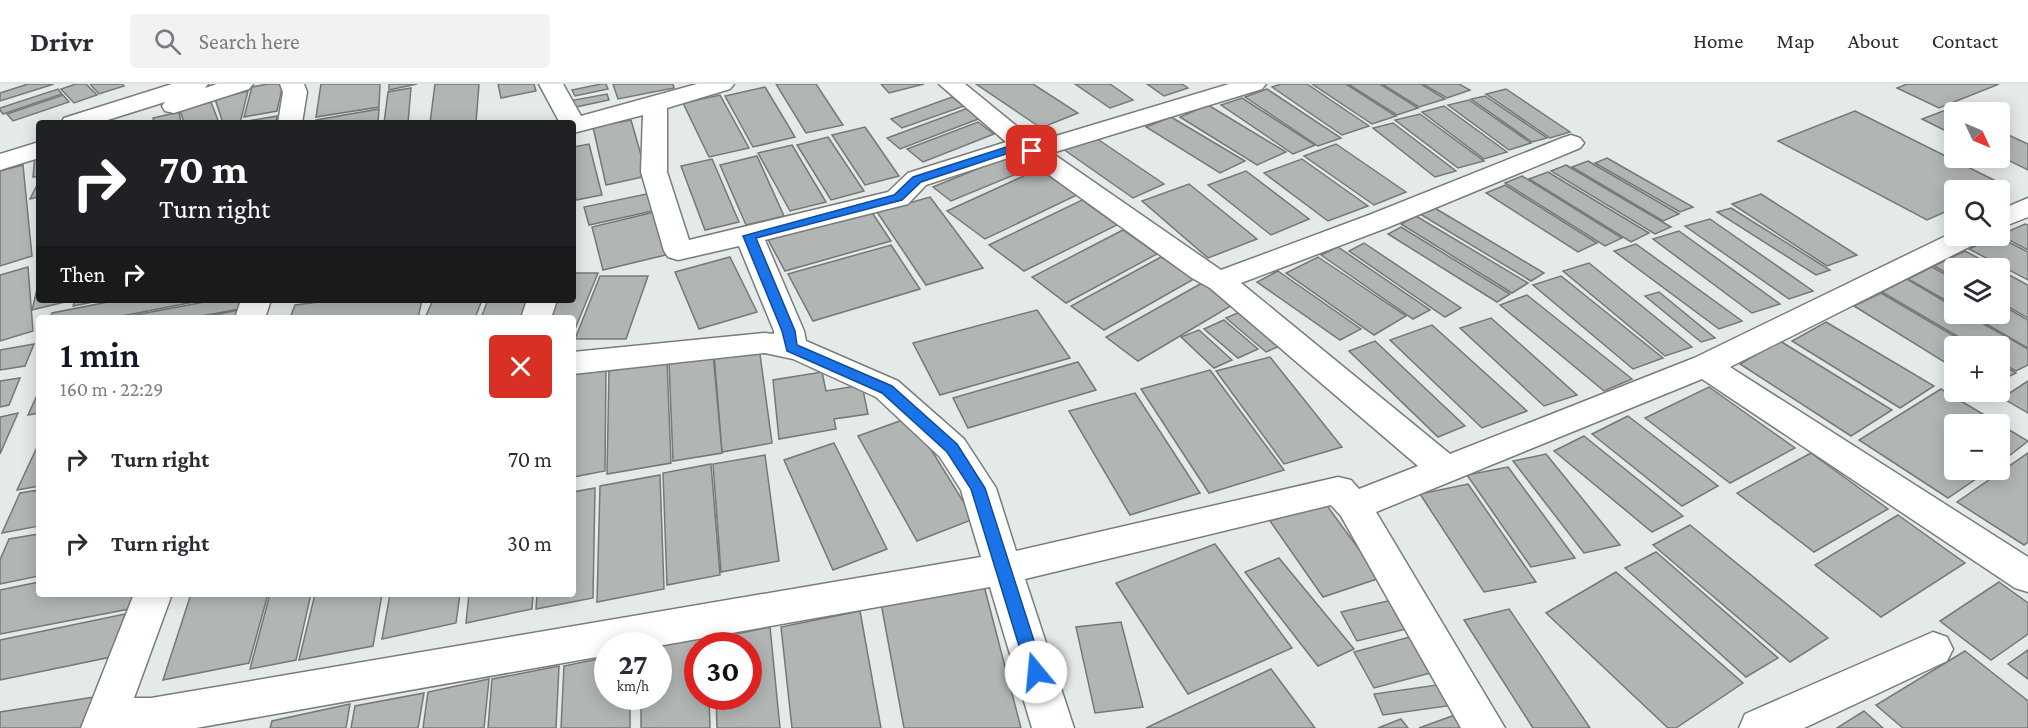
<!DOCTYPE html>
<meta charset="utf-8">
<style>
:root{--surface:#fff;--page:#f2f2f3;--text:#2b2b33;--muted:#7c7c81;--line:#e1e1e2;--accent:#111827}
body{margin:0;font-family:"Crimson Pro",serif;background:var(--page);color:var(--text);height:100vh;display:flex;flex-direction:column;font-size:22px;white-space:nowrap}
*{box-sizing:border-box;margin:0}
p{font-size:20px;color:var(--muted)}
.icon{flex:none;width:33px;height:33px;fill:none;stroke:currentColor;stroke-width:2;stroke-linecap:round;stroke-linejoin:round}
.map{position:relative;flex:1;overflow:hidden}
.side{position:absolute;left:36px;top:231px;width:540px;height:282px;display:flex;flex-direction:column;background:var(--surface);border-radius:6px;box-shadow:0 3px 15px #0003}
.side>*{flex:none}
.hud{position:absolute;left:36px;top:36px;width:540px;height:183px;border-radius:6px;box-shadow:0 3px 15px #0003;background:#202124;color:#fff;overflow:hidden}
.needle{width:39px;rotate:134deg}
.buttons{position:absolute;left:1944px;top:18px;display:grid;gap:12px}
.buttons a{display:grid;place-items:center;width:66px;height:66px;border-radius:6px;background:var(--surface);box-shadow:0 3px 15px #0003;font-size:30px}
.speed{position:absolute;left:594px;top:548px;display:flex;gap:12px;font-size:30px;font-weight:700;text-align:center}
.speed>*{display:grid;place-content:center;width:78px;height:78px;border-radius:50%;background:var(--surface);box-shadow:0 3px 15px #0003;line-height:1}
.speed small{font-size:15px;font-weight:400}
.speed .limit{border:9px solid #d22;background:#fff;color:#111}
.pin{position:absolute;display:grid;place-items:center;width:51px;height:51px;color:#fff;margin:-26px;border-radius:12px;box-shadow:0 3px 9px #0006}
.me{position:absolute;width:66px;margin:-33px;rotate:343deg;stroke-linejoin:round;filter:drop-shadow(0 0 4px #0008)}
.turn{display:flex;align-items:center;gap:21px;height:126px;padding:0 24px;font-size:27px}
.turn .icon{width:78px;height:78px;stroke-width:2.5}
.turn b{display:block;font-size:42px;line-height:51px}
.then{display:flex;align-items:center;height:57px;padding:0 24px;background:#0003;gap:12px;font-size:22px}
.round{display:grid;place-items:center;flex:none;width:63px;height:63px;border-radius:6px;background:var(--page)}
.headline{display:flex;align-items:center;justify-content:space-between;height:102px;padding:0 24px}
h1{font-size:36px;font-weight:600;line-height:45px;color:var(--accent)}
ul{padding:0;list-style:none}
li{display:flex;align-items:center;gap:18px;height:84px;padding:0 24px}
li div{flex:1}
li b{display:block;font-size:22px}
li em{font-style:normal}
header{display:flex;align-items:center;gap:36px;box-sizing:border-box;height:84px;padding:0 30px;background:var(--surface);border-bottom:2px solid var(--line)}
header strong{font-size:28px}
nav{display:flex;gap:33px;margin-inline-start:auto;font-size:21px}
.search{width:420px;height:54px;background:var(--page);display:flex;align-items:center;gap:15px;box-sizing:border-box;padding:0 21px;border-radius:6px;color:var(--muted);font-size:22px}
.map>svg:first-child{display:block}
</style>
<header>
<strong>Drivr</strong>
<div class="search"><svg class="icon" aria-label="search" viewBox="0 0 24 24"><circle cx="10" cy="10" r="6"/><path d="M15 15l6 6"/></svg>Search here</div>
<nav><a>Home</a><a>Map</a><a>About</a><a>Contact</a></nav>
</header>
<div class="map">
<svg width="2028" height="644" viewBox="0 0 2028 644">
<rect width="100%" height="100%" fill="#e4eae8"/>
<g fill="#b1b6b5" stroke="#747978" stroke-width="1.5">
<polygon points="28,0 54,0 0,17 0,9"/>
<polygon points="76,0 86,0 97,11 74,19 61,5"/>
<polygon points="90,0 122,0 124,2 99,10"/>
<polygon points="268,0 283,0 277,27 244,33 252,3"/>
<polygon points="321,0 380,0 379,23 316,33"/>
<polygon points="389,0 417,0 389,6"/>
<polygon points="435,0 479,0 476,39 430,39"/>
<polygon points="498,0 534,0 536,7 501,14"/>
<polygon points="601,0 606,0 608,5 575,12 572,6"/>
<polygon points="613,0 673,0 674,4 618,15"/>
<polygon points="776,0 816,0 843,41 806,49"/>
<polygon points="881,0 924,0 889,9"/>
<polygon points="976,0 1033,0 1078,29 1041,44"/>
<polygon points="1075,0 1110,0 1133,16 1110,24"/>
<polygon points="1147,0 1182,0 1188,4 1164,12"/>
<polygon points="1281,0 1307,0 1369,42 1342,51 1272,3"/>
<polygon points="1312,0 1346,0 1396,32 1372,40"/>
<polygon points="1348,0 1380,0 1418,24 1397,31"/>
<polygon points="1382,0 1421,0 1445,15 1419,23"/>
<polygon points="1423,0 1459,0 1470,6 1447,14"/>
<polygon points="1907,0 1999,0 1939,24 1897,4"/>
<polygon points="765,3 795,53 753,63 725,12"/>
<polygon points="411,4 408,39 384,39 388,8"/>
<polygon points="58,5 62,10 3,30 0,26 0,24"/>
<polygon points="1267,5 1341,54 1318,62 1245,13"/>
<polygon points="1506,5 1570,48 1550,54 1486,10"/>
<polygon points="248,7 240,39 223,39 215,15"/>
<polygon points="607,10 609,16 571,24 569,17"/>
<polygon points="63,11 69,18 13,37 7,30"/>
<polygon points="720,11 749,64 709,73 683,19"/>
<polygon points="1485,12 1547,54 1532,58 1471,15"/>
<polygon points="952,13 964,22 902,44 891,35"/>
<polygon points="1242,14 1315,61 1293,70 1221,21"/>
<polygon points="1469,16 1531,59 1509,66 1448,21"/>
<polygon points="211,18 219,39 184,39 180,26"/>
<polygon points="1208,21 1286,68 1257,81 1180,33"/>
<polygon points="1444,22 1507,68 1484,75 1422,28"/>
<polygon points="968,24 981,34 900,65 887,54"/>
<polygon points="1951,24 1961,28 1954,28 1954,51 1922,35"/>
<polygon points="379,25 378,39 315,39 316,36"/>
<polygon points="1855,27 2004,101 1993,106 1954,106 1954,124 1927,136 1778,57"/>
<polygon points="179,28 181,39 154,39 153,34"/>
<polygon points="1420,30 1484,77 1458,84 1395,36"/>
<polygon points="277,32 276,39 241,39 242,38"/>
<polygon points="1171,33 1245,77 1220,89 1146,43"/>
<polygon points="631,36 647,92 606,101 593,43"/>
<polygon points="978,38 994,50 923,78 907,65"/>
<polygon points="1393,39 1456,87 1435,93 1373,44"/>
<polygon points="865,43 899,92 865,101 832,51"/>
<polygon points="2000,47 2028,60 2028,86 2000,72"/>
<polygon points="1093,52 1164,100 1133,114 1063,65"/>
<polygon points="828,53 864,107 831,116 797,61"/>
<polygon points="589,60 602,111 576,116 573,102 573,63"/>
<polygon points="1336,60 1406,108 1374,121 1304,72"/>
<polygon points="792,61 826,118 790,127 758,69"/>
<polygon points="39,70 39,92 33,93 35,71"/>
<polygon points="1014,70 1033,83 951,117 933,103"/>
<polygon points="757,72 784,132 746,141 720,81"/>
<polygon points="1607,74 1693,123 1680,128 1595,79"/>
<polygon points="712,75 739,138 705,146 681,82"/>
<polygon points="1302,75 1368,122 1328,137 1264,89"/>
<polygon points="1588,77 1679,130 1663,137 1572,83"/>
<polygon points="23,81 32,172 0,182 0,87"/>
<polygon points="1566,81 1671,143 1655,150 1551,87"/>
<polygon points="1039,85 1077,111 985,155 947,127"/>
<polygon points="1246,87 1309,135 1271,151 1208,101"/>
<polygon points="1548,88 1649,149 1631,158 1529,95"/>
<polygon points="1522,92 1622,154 1605,162 1505,99"/>
<polygon points="39,97 39,113 30,115"/>
<polygon points="1189,100 1257,155 1208,174 1142,117"/>
<polygon points="1505,101 1597,159 1578,168 1486,109"/>
<polygon points="651,109 657,126 589,141 584,123"/>
<polygon points="1761,110 1857,171 1827,182 1732,120"/>
<polygon points="930,113 983,184 926,201 877,128"/>
<polygon points="1082,116 1117,141 1024,187 989,161"/>
<polygon points="1433,123 1544,189 1531,197 1420,130"/>
<polygon points="869,124 891,157 785,187 766,152"/>
<polygon points="1731,124 1830,186 1816,191 1717,128"/>
<polygon points="659,127 674,169 603,186 592,143"/>
<polygon points="1416,132 1528,199 1512,209 1401,140"/>
<polygon points="1710,135 1813,207 1789,215 1685,142"/>
<polygon points="2025,140 2028,141 2028,166 2000,151"/>
<polygon points="1401,143 1510,210 1497,218 1388,150"/>
<polygon points="1123,146 1157,170 1066,219 1032,193"/>
<polygon points="1679,147 1780,220 1752,229 1653,155"/>
<polygon points="1997,152 2028,168 2028,196 1969,165"/>
<polygon points="1364,159 1461,224 1445,233 1349,167"/>
<polygon points="1636,160 1742,237 1719,245 1614,167"/>
<polygon points="891,161 920,205 813,237 788,190"/>
<polygon points="1338,163 1430,226 1413,235 1321,171"/>
<polygon points="1965,167 1997,184 1954,184 1954,193 1934,182"/>
<polygon points="730,173 757,228 699,245 675,188"/>
<polygon points="1161,173 1194,195 1104,246 1071,222"/>
<polygon points="1318,173 1406,232 1374,251 1286,189"/>
<polygon points="1589,179 1692,263 1665,272 1563,187"/>
<polygon points="28,183 33,247 0,257 0,191"/>
<polygon points="1932,183 1954,195 1954,221 1908,195"/>
<polygon points="2000,186 2028,201 2028,234 2000,218"/>
<polygon points="1278,187 1361,245 1340,256 1257,198"/>
<polygon points="573,189 598,189 573,250 573,234 541,234 549,216 573,216"/>
<polygon points="600,192 648,192 626,255 575,255"/>
<polygon points="1561,192 1663,274 1633,285 1533,201"/>
<polygon points="1907,195 1954,223 1954,230 1966,230 2028,265 2028,281 2016,287 2000,278 2000,262 1974,262 1882,208"/>
<polygon points="39,197 39,216 69,217 32,226"/>
<polygon points="1202,199 1234,220 1138,277 1106,253"/>
<polygon points="1659,208 1715,254 1701,258 1645,212"/>
<polygon points="1881,209 1971,262 1954,262 1954,284 1854,222"/>
<polygon points="1527,211 1632,295 1604,307 1500,221"/>
<polygon points="75,216 103,216 73,222"/>
<polygon points="118,216 204,216 112,234 50,234 52,229"/>
<polygon points="215,216 247,216 245,224 191,234 119,234"/>
<polygon points="335,216 422,216 418,234 290,234 295,221"/>
<polygon points="433,216 482,216 475,234 425,234"/>
<polygon points="488,216 530,216 524,234 481,234"/>
<polygon points="2000,220 2028,236 2028,264 1969,230 2000,230"/>
<polygon points="239,226 238,234 199,234"/>
<polygon points="1037,226 1070,274 940,311 913,259"/>
<polygon points="1242,227 1282,261 1266,268 1226,234"/>
<polygon points="1491,234 1577,311 1544,322 1460,244"/>
<polygon points="1224,236 1258,265 1238,274 1204,245"/>
<polygon points="1826,238 1934,302 1900,324 1792,257"/>
<polygon points="1432,241 1527,327 1482,344 1390,256"/>
<polygon points="1199,246 1232,276 1214,284 1181,253"/>
<polygon points="1375,257 1465,342 1438,353 1349,267"/>
<polygon points="1780,257 1892,326 1851,352 1740,280"/>
<polygon points="34,260 25,282 0,286 0,266"/>
<polygon points="759,263 772,359 722,368 714,270"/>
<polygon points="713,270 722,369 673,377 669,277"/>
<polygon points="1270,273 1342,363 1284,380 1216,287"/>
<polygon points="667,277 671,379 607,390 609,287"/>
<polygon points="1078,278 1096,306 968,344 953,314"/>
<polygon points="2000,279 2016,289 2000,297"/>
<polygon points="606,283 605,387 573,393 573,288"/>
<polygon points="1210,286 1284,386 1209,409 1141,305"/>
<polygon points="822,288 826,307 862,301 868,330 834,335 836,345 779,355 773,296"/>
<polygon points="20,294 9,321 0,323 0,297"/>
<polygon points="2028,297 2028,329 2002,314"/>
<polygon points="1709,303 1795,364 1730,399 1645,334"/>
<polygon points="1941,305 2028,357 2000,379 2000,340 1954,340 1954,386 1989,386 1948,414 1859,356"/>
<polygon points="39,307 39,329 28,331"/>
<polygon points="1135,309 1200,409 1130,431 1069,327"/>
<polygon points="18,329 0,370 0,333"/>
<polygon points="1628,332 1718,402 1682,422 1592,350"/>
<polygon points="911,333 974,435 917,457 858,352"/>
<polygon points="1584,352 1683,432 1652,448 1554,367"/>
<polygon points="39,359 39,402 17,406"/>
<polygon points="834,359 887,465 833,486 784,376"/>
<polygon points="1811,369 1888,425 1814,468 1737,409"/>
<polygon points="2028,369 2028,458 2024,461 1957,418"/>
<polygon points="1546,370 1620,461 1584,469 1513,377"/>
<polygon points="765,371 779,477 721,488 713,380"/>
<polygon points="711,380 720,491 667,501 663,389"/>
<polygon points="1508,383 1575,474 1531,483 1467,391"/>
<polygon points="660,391 664,505 597,518 600,402"/>
<polygon points="1468,400 1536,498 1484,508 1420,410"/>
<polygon points="595,404 593,514 536,525 537,510 573,510 573,408"/>
<polygon points="39,406 39,442 2,449 20,409"/>
<polygon points="1325,419 1380,494 1323,513 1270,437"/>
<polygon points="1898,431 1965,479 1881,533 1815,481"/>
<polygon points="1690,441 1828,554 1790,578 1653,461"/>
<polygon points="39,450 39,492 0,500 0,476 9,455"/>
<polygon points="1215,460 1292,564 1188,610 1116,499"/>
<polygon points="1656,468 1778,574 1746,593 1625,484"/>
<polygon points="1279,474 1354,565 1318,582 1245,488"/>
<polygon points="1616,488 1743,599 1676,644 1668,644 1546,529"/>
<polygon points="39,498 39,510 134,510 129,525 0,550 0,506"/>
<polygon points="983,498 1021,644 904,644 881,519"/>
<polygon points="1999,498 2028,519 2028,550 1991,576 1940,537"/>
<polygon points="191,510 268,510 249,579 163,596"/>
<polygon points="270,510 311,510 296,576 250,585"/>
<polygon points="315,510 382,510 373,562 299,576"/>
<polygon points="390,510 460,510 456,539 382,555"/>
<polygon points="469,510 533,510 532,525 466,539"/>
<polygon points="1396,515 1414,543 1357,557 1341,528"/>
<polygon points="1509,525 1590,644 1533,644 1464,536"/>
<polygon points="860,527 881,644 792,644 781,543"/>
<polygon points="125,530 111,573 0,596 0,556"/>
<polygon points="1121,538 1143,623 1095,629 1076,543"/>
<polygon points="770,543 780,644 717,644 716,612 748,612 748,561 713,561 712,555"/>
<polygon points="1417,551 1438,587 1374,604 1354,568"/>
<polygon points="705,552 706,561 698,561 698,612 709,612 710,644 641,644 641,612 658,612 658,561"/>
<polygon points="2028,566 2028,595 2008,580"/>
<polygon points="1965,567 2028,617 2028,644 1903,644 1876,621"/>
<polygon points="608,573 608,612 630,612 630,644 561,644 564,582"/>
<polygon points="559,582 556,644 488,644 492,595"/>
<polygon points="1271,585 1315,644 1146,644"/>
<polygon points="489,595 484,644 423,644 428,608"/>
<polygon points="1444,600 1454,621 1383,631 1374,610"/>
<polygon points="424,609 418,644 351,644 355,622"/>
<polygon points="94,613 80,644 0,644 0,628"/>
<polygon points="350,620 346,644 270,644 272,637"/>
<polygon points="1864,627 1883,644 1837,644"/>
<polygon points="1455,631 1465,644 1419,644"/>
<polygon points="1401,635 1408,644 1378,644"/>
</g>
<g fill="none" stroke-linecap="round" stroke-linejoin="round">
<defs>
<g id="minor">
<polygon points="280,0 304,0 307,8 302,39 278,39 283,8"/>
<path d="M539 0H563L581 32 697 0H734L730 5 667 24V88L689 156 888 108 908 89 1006 58 939 0H965L1036 58 1229 0H1266L1262 5 1052 69 1221 186 1369 131 1562 54 1571 51 1580 54 1584 59 1580 64 1389 143 1241 199 1450 370 1694 274 1954 148V152H1983L1979 158 1730 283 2028 473V508L2015 504 1702 295 1376 428 1505 644H1461L1341 432 1331 421 1025 495 1074 644H1032L990 503 658 562 608 561V571L196 644H81L134 510H172L134 614H151L981 473 961 406 940 373 876 313 793 275 765 269 573 290V268L765 249 774 250V247L739 162 678 176 668 173 664 167 641 88 643 31 573 49V39H560ZM1020 70 1192 194 1210 204 1418 382 1359 405 1351 396 1338 393 1016 467 996 404 964 355 898 297 806 257 804 247 765 156 908 120 926 101Z"/>
<polygon points="2028,114 2028,133 2000,144 2000,126"/>
<polygon points="241,216 271,216 265,234 235,234"/>
<polygon points="527,216 557,216 551,234 521,234"/>
<polygon points="1933,548 1947,553 1953,565 1947,577 1804,644 1739,644 1745,630"/>
</g>
<g id="trunk">
<polygon points="172,0 208,0 205,4 217,0 253,0 249,5 174,29 165,27 162,22 165,18 98,39 61,39 64,34"/>
<polygon points="39,58 39,74 0,86 0,70"/>
</g>
</defs>
<use href="#minor" stroke="#787d7b" stroke-width="3"/>
<use href="#trunk" stroke="#787d7b" stroke-width="3"/>
<use href="#minor" fill="#fff" fill-rule="evenodd"/>
<use href="#trunk" fill="#fff" fill-rule="evenodd"/>
</g>
<polygon fill="#1a73e8" stroke="#114b97" stroke-width="1.5" points="1019,59 1026,59 1037,67 1032,70 1021,65 921,98 902,116 756,154 795,247 797,261 892,302 957,360 985,404 1044,588 1042,593 1036,595 1030,593 1027,588 971,405 947,368 882,309 787,267 782,247 743,152 894,111 913,93"/>
</svg>
<div class="buttons">
<a><svg class="needle" viewBox="-14 -14 28 28"><path d="M0-13l5 13h-10z" fill="#e53935"/><path d="M0 13l5-13h-10z" fill="#7c7c81"/></svg></a>
<a><svg class="icon" aria-label="search" viewBox="0 0 24 24"><circle cx="10" cy="10" r="6"/><path d="M15 15l6 6"/></svg></a>
<a><svg class="icon" aria-label="layers" viewBox="0 0 24 24"><path d="M12 4l9 5-9 5-9-5zM3 14l9 5 9-5"/></svg></a>
<a>+</a>
<a>−</a>
</div>
<div class="speed"><div>27<small>km/h</small></div><div class="limit">30</div></div>
<div class="pin" style="left:1032px;top:67px;background:#d93025"><svg class="icon" aria-label="arrive" viewBox="0 0 24 24"><path d="M6 21V4h12l-3 4 3 4H6"/></svg></div>
<svg class="me" style="left:1036px;top:588px" viewBox="-20 -20 40 40"><circle r="19" fill="#fff"/><path d="M0-13L10 11 0 6-10 11z" fill="#1a73e8"/></svg>
<div class="hud">
<div class="turn"><svg class="icon" aria-label="right" viewBox="0 0 24 24"><path d="M7 20v-9h11M14 6l5 5-5 5"/></svg><div><b>70 m</b>Turn right</div></div>
<div class="then">Then<svg class="icon" aria-label="right" viewBox="0 0 24 24"><path d="M7 20v-9h11M14 6l5 5-5 5"/></svg></div>
</div>
<section class="side">
<div class="headline"><div><h1>1 min</h1><p>160 m · 22:29</p></div><a class="round" style="background:#d93025;color:#fff"><svg class="icon" aria-label="close" viewBox="0 0 24 24"><path d="M6 6l12 12M18 6L6 18"/></svg></a></div>
<ul>
<li><svg class="icon" aria-label="right" viewBox="0 0 24 24"><path d="M7 20v-9h11M14 6l5 5-5 5"/></svg><div><b>Turn right</b></div><em>70 m</em></li>
<li><svg class="icon" aria-label="right" viewBox="0 0 24 24"><path d="M7 20v-9h11M14 6l5 5-5 5"/></svg><div><b>Turn right</b></div><em>30 m</em></li>
</ul>
</section>
</div>
